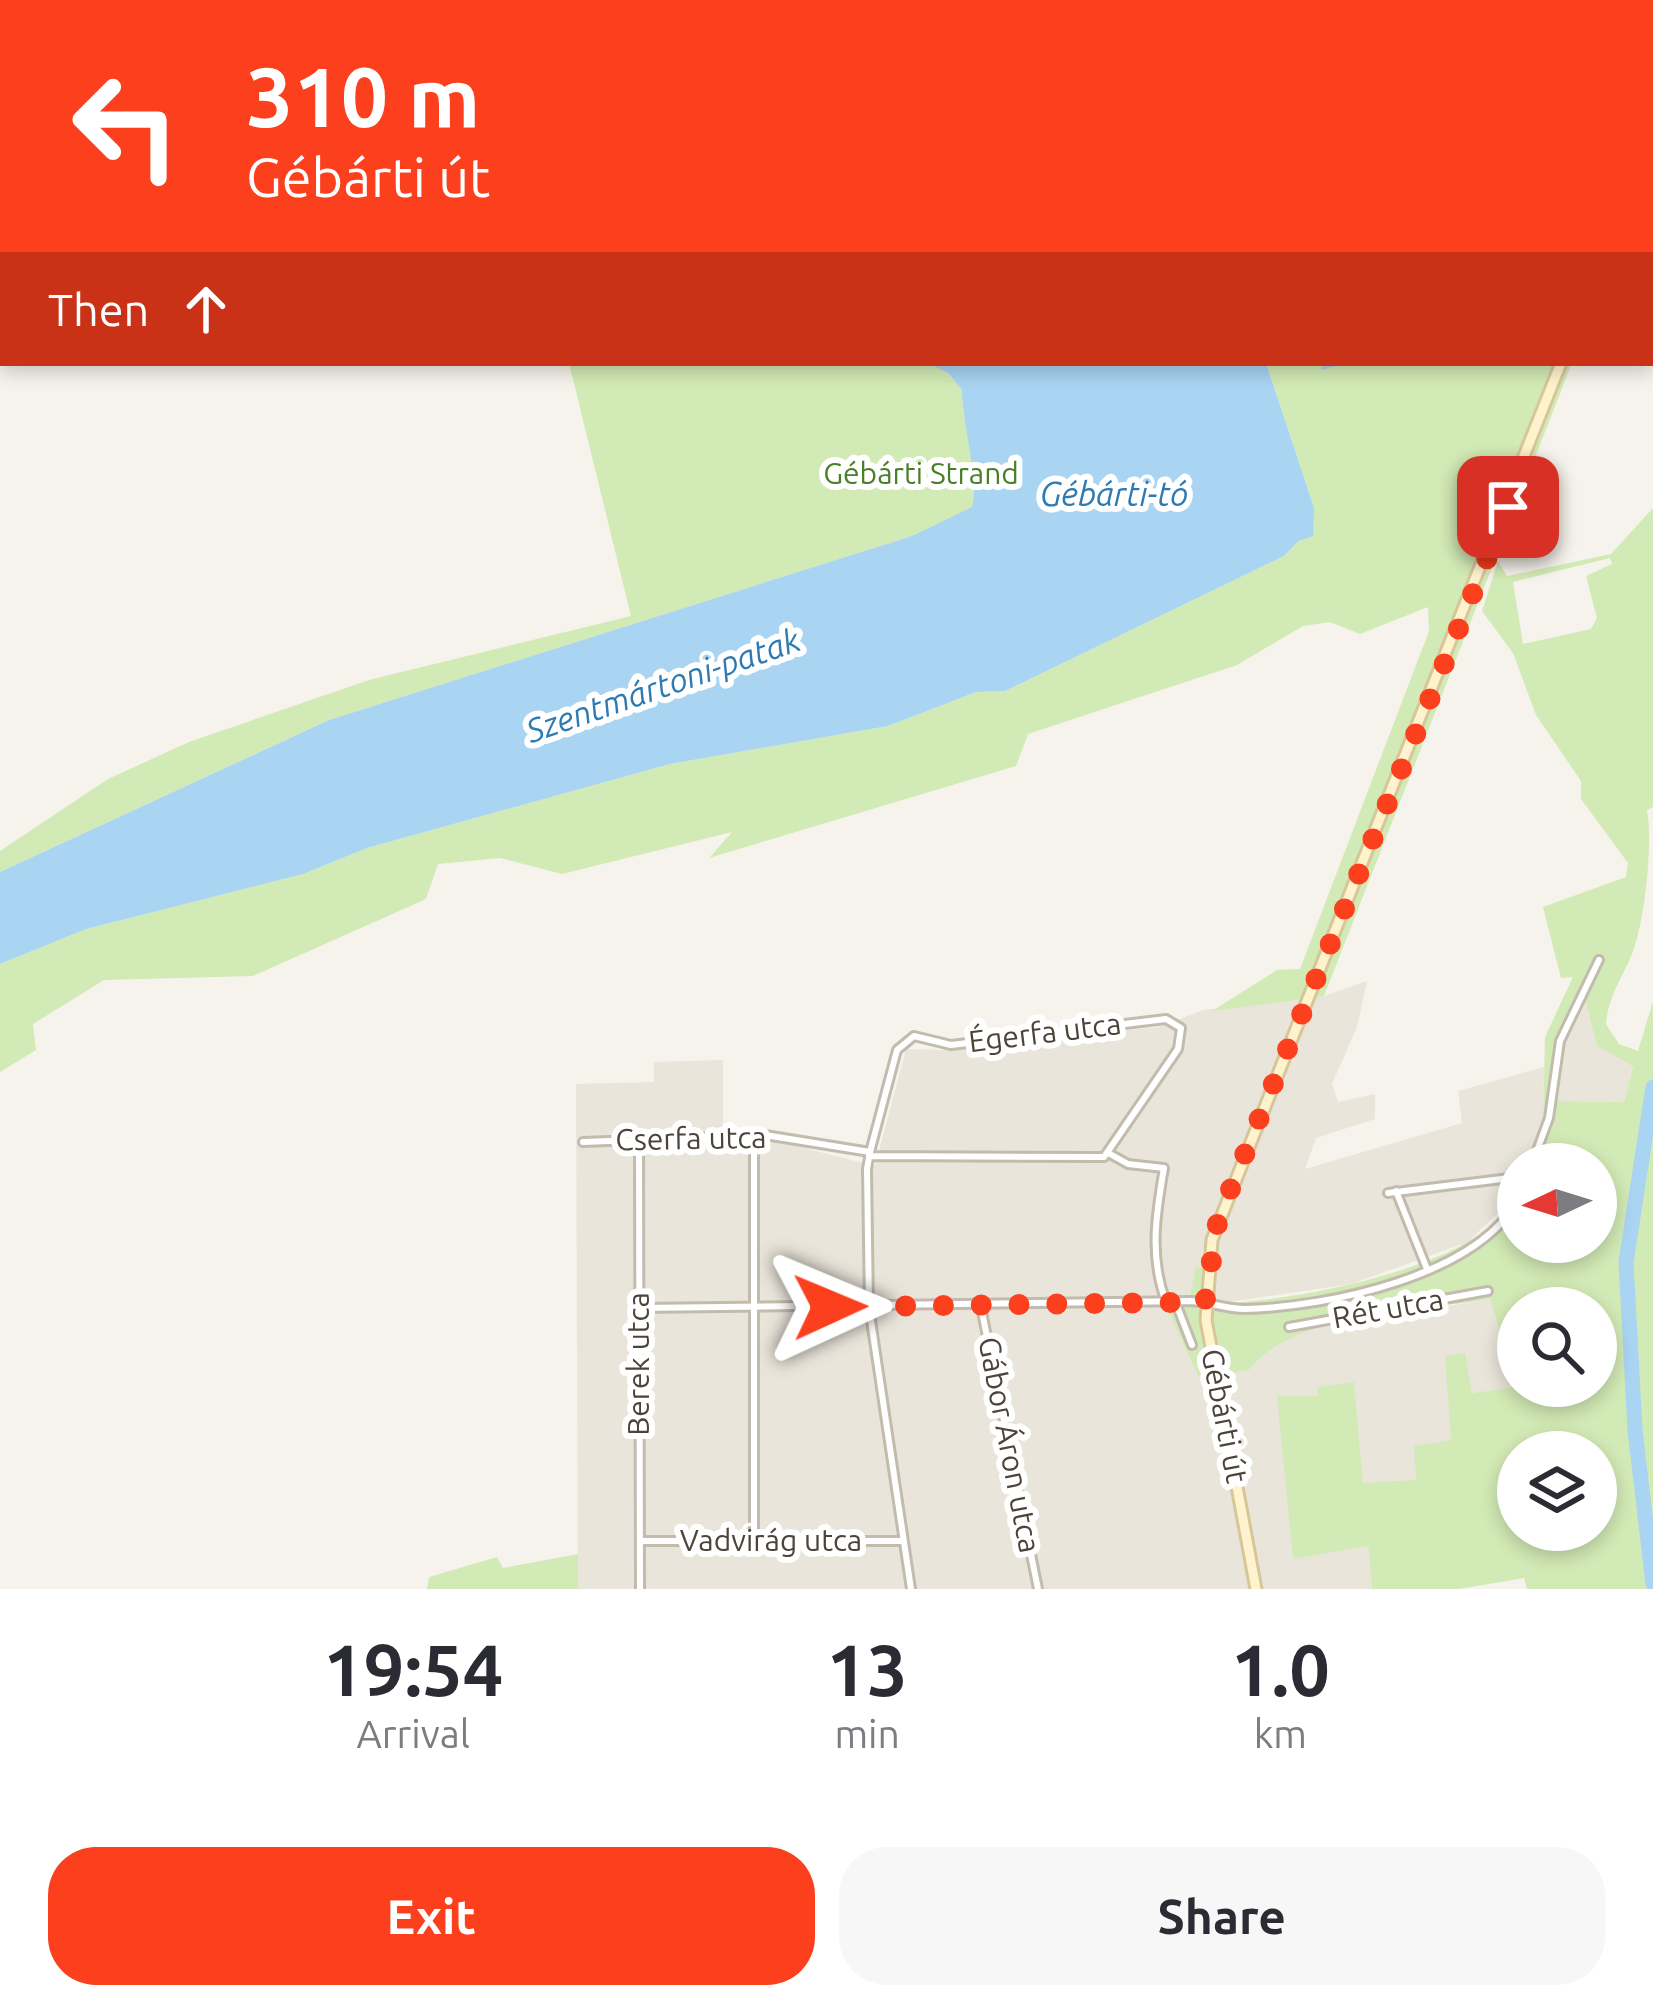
<!DOCTYPE html>
<meta charset="utf-8">
<style>
:root{--surface:#fff;--page:#f7f7f7;--text:#2b2b33;--muted:#7c7c81;--accent:#fc3f1d}
body{margin:0;font-family:Ubuntu,sans-serif;background:var(--page);color:var(--text);height:100vh;display:flex;flex-direction:column;font-size:45px;white-space:nowrap}
*{box-sizing:border-box;margin:0}
p{font-size:39px;color:var(--muted)}
.icon{flex:none;width:66px;height:66px;fill:none;stroke:currentColor;stroke-width:2;stroke-linecap:round;stroke-linejoin:round}
.map{position:relative;height:1589px;overflow:hidden}
.details{display:flex;flex-direction:column;background:var(--surface);flex:1}
.details>*{flex:none}
.hud{position:absolute;left:0px;top:0px;width:1653px;height:366px;box-shadow:0 6px 18px #0003;background:#fc3f1d;color:#fff;overflow:hidden}
.needle{width:78px;rotate:266deg}
.tools{position:absolute;left:1497px;top:1143px;display:grid;gap:24px}
.tools a{display:grid;place-items:center;width:120px;height:120px;border-radius:50%;background:var(--surface);box-shadow:0 6px 18px #0003;font-size:60px}
.pin{position:absolute;display:grid;place-items:center;width:102px;height:102px;color:#fff;margin:-51px;border-radius:24px;box-shadow:0 6px 18px #0006}
.me{position:absolute;width:132px;margin:-66px;rotate:89deg;stroke-linejoin:round;filter:drop-shadow(0 0 9px #0008)}
.turn{display:flex;align-items:center;gap:42px;height:252px;padding:0 48px;font-size:54px}
.turn .icon{width:156px;height:156px;stroke-width:2.5}
.turn b{display:block;font-size:84px;line-height:102px}
.then{display:flex;align-items:center;height:114px;padding:0 48px;background:#0003;gap:24px;font-size:45px}
.eta{display:flex;justify-content:space-evenly;align-items:center;height:204px;text-align:center}
.eta b{font-size:72px;font-weight:700;line-height:84px}
.action{display:flex;gap:24px;margin-top:auto;padding:24px 48px}
.action a{flex:1;height:138px;border-radius:48px;background:var(--accent);color:#fff;font-size:48px;font-weight:700;line-height:138px;text-align:center}
.action a+a{background:var(--page);color:var(--text)}
.map>svg:first-child{display:block}
</style>
<div class="map">
<svg width="1653" height="1589" viewBox="0 0 1653 1589">
<rect width="100%" height="100%" fill="#f6f3ec"/>
<g fill="#eae5da">
<polygon points="1367,981 1357,1027 1332,1084 1338,1102 1375,1094 1375,1119 1316,1138 1305,1169 1462,1123 1458,1091 1544,1067 1543,1120 1524,1164 1518,1164 1507,1204 1468,1242 1351,1284 1222,1303 1213,1300 1215,1268 1197,1267 1190,1295 1161,1297 1201,1379 1249,1370 1261,1355 1295,1332 1490,1299 1516,1388 1471,1393 1465,1354 1446,1356 1451,1441 1415,1446 1416,1481 1363,1484 1354,1383 1319,1387 1319,1396 1278,1397 1293,1558 1368,1546 1372,1589 578,1589 576,1084 654,1082 654,1062 723,1060 723,1138 761,1137 875,1166 906,1049 945,1050 1159,1027 1203,1010 1324,996"/>
<polygon points="1584,992 1597,1045 1633,1065 1624,1102 1557,1101 1563,1041"/>
</g>
<g fill="#d2eab5" fill-rule="evenodd">
<path d="M569 363H927L948 373 962 390C962 425 980 478 973 507L912 536 329 720 0 872V851L108 779 189 742 369 680 631 616Z"/>
<polygon points="1266,363 1572,363 1324,996 1212,1011 1277,970 1300,969 1429,631 1428,607 1360,634 1330,622 1303,626 1237,665 1028,734 1016,766 709,858 732,832 562,874 500,858 438,864 426,899 253,976 104,980 33,1024 36,1050 0,1072 0,964 86,929 303,874 367,848 670,764 888,726 976,692 1005,691 1284,556 1314,508"/>
<path d="M1653 508V807L1647 810C1653 844 1645 928 1629 961 1619 983 1608 998 1606 1024L1619 1044 1638 1051 1653 1001V1589H1527L1524 1578 1459 1589H1372L1368 1546 1293 1559 1277 1396H1318V1387L1354 1382 1363 1483 1416 1480 1414 1446 1451 1440 1445 1356 1465 1353 1472 1393 1516 1387 1490 1299C1420 1311 1293 1312 1249 1370L1200 1379 1161 1296 1190 1295 1196 1267 1215 1268 1213 1299 1222 1303C1292 1301 1447 1272 1496 1220 1507 1209 1512 1193 1518 1179V1242H1596V1164H1524L1543 1120 1545 1037 1573 977 1561 978 1543 907 1626 877 1628 863 1581 799V781L1536 715 1513 653 1482 611 1498 561 1507 576 1611 554ZM1610 558 1612 564 1586 576 1597 618 1591 629 1523 644 1513 582ZM1584 994 1597 1046 1633 1066 1624 1102 1557 1101 1563 1041ZM1518 1308H1596V1386H1518ZM1518 1452H1596V1530H1518Z"/>
<polygon points="578,1554 578,1589 427,1589 429,1577 497,1557 503,1568"/>
</g>
<path fill="#a9d4f2" d="M927 363H1266L1314 508 1313 536 1298 541 1284 556 1005 691 976 692 888 726 670 764 367 848 303 874 86 929 0 964V872L329 720 912 536 972 507C980 482 962 424 962 390L948 373Z"/>
<g fill="none" stroke-linecap="round" stroke-linejoin="round">
<g stroke="#a9d4f2" stroke-width="3">
<polyline points="0,157 3,157"/>
<polyline points="1650,216 1653,215"/>
<polyline points="1323,368 1341,363"/>
</g>
<polyline stroke="#a9d4f2" stroke-width="15" points="1653,1087 1626,1262 1635,1430 1653,1584"/>
<defs>
<g id="street">
<polyline points="102,0 102,3"/>
<polyline points="154,0 155,3"/>
<polyline points="0,257 3,259"/>
<polyline points="754,1135 754,1541"/>
<polyline points="639,1140 640,1589"/>
<polyline points="583,1142 765,1135 870,1152"/>
<path d="M1110 1154 1128 1164 1164 1168C1156 1214 1149 1256 1166 1302"/>
<polyline points="869,1156 1104,1157 1178,1049 1181,1028 1166,1019 951,1045 914,1036 897,1050 870,1152 867,1169 869,1307 911,1589"/>
<polyline points="1532,1164 1549,1118 1560,1041 1599,960"/>
<polyline points="1396,1191 1427,1269"/>
<polyline points="1388,1193 1518,1177"/>
<polyline points="1175,1301 1192,1345"/>
<polyline points="980,1302 1038,1589"/>
<path d="M639 1308 1191 1301C1209 1302 1226 1309 1245 1309 1328 1307 1476 1276 1518 1200"/>
<polyline points="1289,1327 1488,1291"/>
<polyline points="640,1541 903,1541"/>
</g>
<g id="secondary">
<polyline points="1650,82 1653,72"/>
<polyline points="1256,1589 1206,1320 1212,1240 1561,363"/>
</g>
</defs>
<use href="#street" stroke="#c2bbae" stroke-width="12"/>
<use href="#secondary" stroke="#d6c79b" stroke-width="15"/>
<use href="#street" stroke="#fff" stroke-width="6"/>
<use href="#secondary" stroke="#fff3cd" stroke-width="9"/>
</g>
<g fill="none" stroke-linecap="round" stroke-linejoin="round">
<polyline stroke="#fc3f1d" stroke-width="21" stroke-dasharray="0 37.8" points="830,1307 1205,1302 1218,1220 1508,507"/>
</g>
<g text-anchor="middle" stroke-width="12" stroke-linejoin="round" paint-order="stroke">
<g font-size="30" fill="#4a7f2a" stroke="#fff">
<text x="921" y="484">Gébárti Strand</text>
</g>
<g font-size="30" fill="#4b4439" stroke="#fff">
<text transform="translate(1045 1033) rotate(-7)" y="10">Égerfa utca</text>
<text transform="translate(691 1139) rotate(-1)" y="10">Cserfa utca</text>
<text transform="translate(1388 1309) rotate(-10)" y="10">Rét utca</text>
<text transform="translate(639 1364) rotate(-90)" y="10">Berek utca</text>
<text transform="translate(1224 1416) rotate(79)" y="10">Gébárti út</text>
<text transform="translate(1009 1445) rotate(79)" y="10">Gábor Áron utca</text>
<text x="771" y="1551">Vadvirág utca</text>
</g>
<g font-size="33" font-style="italic" fill="#2e7ab2" stroke="#fff">
<text x="1114" y="506">Gébárti-tó</text>
<text transform="translate(663 685) rotate(-19)" y="12">Szentmártoni-patak</text>
</g>
</g>
</svg>
<div class="tools">
<a><svg class="needle" viewBox="-14 -14 28 28"><path d="M0-13l5 13h-10z" fill="#e53935"/><path d="M0 13l5-13h-10z" fill="#7c7c81"/></svg></a>
<a><svg class="icon" aria-label="search" viewBox="0 0 24 24"><circle cx="10" cy="10" r="6"/><path d="M15 15l6 6"/></svg></a>
<a><svg class="icon" aria-label="layers" viewBox="0 0 24 24"><path d="M12 4l9 5-9 5-9-5zM3 14l9 5 9-5"/></svg></a>
</div>
<div class="pin" style="left:1508px;top:507px;background:#d93025"><svg class="icon" aria-label="arrive" viewBox="0 0 24 24"><path d="M6 21V4h12l-3 4 3 4H6"/></svg></div>
<svg class="me" style="left:830px;top:1307px" viewBox="-20 -20 40 40"><path d="M0-17L14 15 0 8-14 15z" fill="#fc3f1d" stroke="#fff" stroke-width="4"/></svg>
<div class="hud">
<div class="turn"><svg class="icon" aria-label="left" viewBox="0 0 24 24"><path d="M17 20v-9H6M10 6l-5 5 5 5"/></svg><div><b>310 m</b>Gébárti út</div></div>
<div class="then">Then<svg class="icon" aria-label="ahead" viewBox="0 0 24 24"><path d="M12 20V5M6 11l6-6 6 6"/></svg></div>
</div>
</div>
<section class="details">
<div class="eta">
<div><b>19:54</b><p>Arrival</p></div>
<div><b>13</b><p>min</p></div>
<div><b>1.0</b><p>km</p></div>
</div>
<div class="action"><a>Exit</a><a>Share</a></div>
</section>
